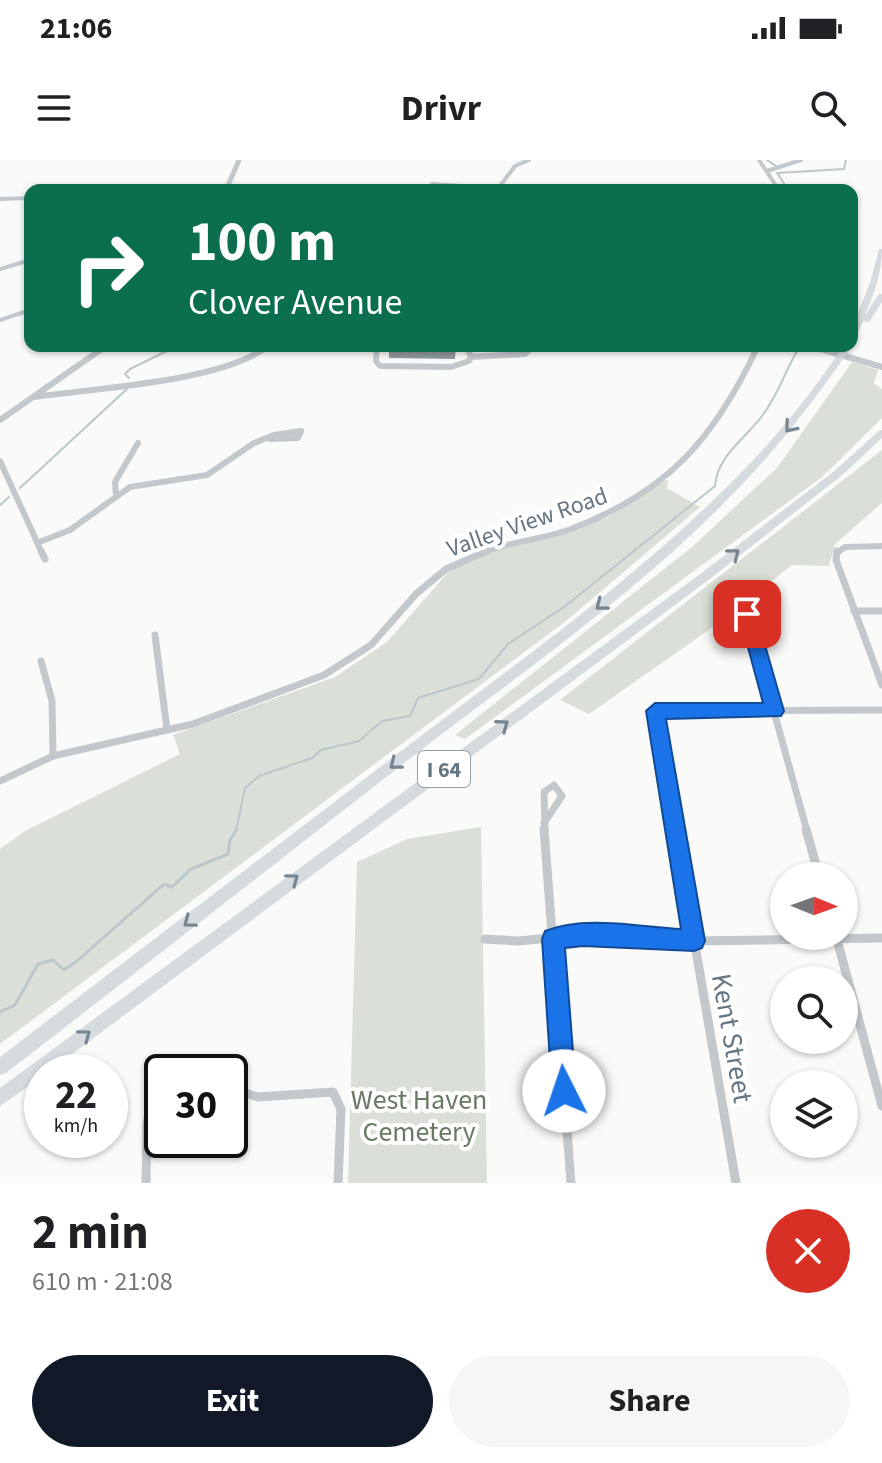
<!DOCTYPE html>
<meta charset="utf-8">
<style>
:root{--surface:#fff;--page:#f6f6f6;--text:#202124;--muted:#757577;--accent:#111827}
body{margin:0;font-family:"Source Sans 3",sans-serif;background:var(--page);color:var(--text);height:100vh;display:flex;flex-direction:column;font-size:30px;white-space:nowrap}
*{box-sizing:border-box;margin:0}
p{font-size:26px;color:var(--muted)}
.icon{flex:none;width:44px;height:44px;fill:none;stroke:currentColor;stroke-width:2;stroke-linecap:round;stroke-linejoin:round}
.map{position:relative;height:1023px;overflow:hidden}
.drawer{display:flex;flex-direction:column;background:var(--surface);flex:1}
.drawer>*{flex:none}
.guide{position:absolute;left:24px;top:24px;width:834px;height:168px;border-radius:16px;box-shadow:0 2px 6px #0004;background:#0b6e4f;color:#fff;overflow:hidden}
.needle{width:52px;rotate:91deg}
.controls{position:absolute;left:770px;top:702px;display:grid;gap:16px}
.controls a{display:grid;place-items:center;width:88px;height:88px;border-radius:50%;background:var(--surface);box-shadow:0 2px 6px #0004;font-size:40px}
.speed{position:absolute;left:24px;top:894px;display:flex;gap:16px;font-size:40px;font-weight:700;text-align:center}
.speed>*{display:grid;place-content:center;width:104px;height:104px;border-radius:50%;background:var(--surface);box-shadow:0 2px 6px #0004;line-height:1}
.speed small{font-size:20px;font-weight:400}
.speed .limit{border:4px solid #111;border-radius:12px;background:#fff;color:#111}
.pin{position:absolute;display:grid;place-items:center;width:68px;height:68px;color:#fff;margin:-34px;border-radius:16px;box-shadow:0 4px 12px #0006}
.me{position:absolute;width:88px;margin:-44px;rotate:356deg;stroke-linejoin:round;filter:drop-shadow(0 0 6px #0008)}
.turn{display:flex;align-items:center;gap:28px;height:168px;padding:0 32px;font-size:36px}
.turn .icon{width:104px;height:104px;stroke-width:2.5}
.turn b{display:block;font-size:56px;line-height:68px}
.round{display:grid;place-items:center;flex:none;width:84px;height:84px;border-radius:42px;background:var(--page)}
.head{display:flex;align-items:center;justify-content:space-between;height:136px;padding:0 32px}
h1{font-size:48px;font-weight:700;line-height:60px}
.button{display:flex;gap:16px;margin-top:auto;padding:16px 32px}
.button a{flex:1;height:92px;border-radius:48px;background:var(--accent);color:#fff;font-size:32px;font-weight:700;line-height:92px;text-align:center}
.button a+a{background:var(--page);color:var(--text)}
.status{display:flex;justify-content:space-between;align-items:center;height:56px;padding:0 40px;background:var(--surface);direction:ltr}
.status svg{height:22px;fill:currentColor}
header{display:flex;justify-content:space-between;align-items:center;height:104px;padding:0 32px;background:var(--surface);font-size:36px;font-weight:700}
.map>svg:first-child{display:block}
</style>
<div class="status"><b>21:06</b><svg viewBox="0 0 49 12"><path d="M0 12V9h3v3zM5 12V6h3v6zM10 12V3h3v9zM15 12V0h3v12zM26 1h20v11H26zM47 4h2v5h-2z"/></svg></div>
<header><svg class="icon" aria-label="menu" viewBox="0 0 24 24"><path d="M4 6h16M4 12h16M4 18h16"/></svg>Drivr<svg class="icon" aria-label="search" viewBox="0 0 24 24"><circle cx="10" cy="10" r="6"/><path d="M15 15l6 6"/></svg></header>
<div class="map">
<svg width="882" height="1023" viewBox="0 0 882 1023">
<rect width="100%" height="100%" fill="#fafaf8"/>
<g fill="#dadfd7">
<polygon points="852,202 878,210 874,224 882,229 882,258 822,317 465,579 455,575 692,387 777,308"/>
<polygon points="882,290 882,343 835,384 829,406 792,405 710,469 589,554 560,540"/>
<polygon points="665,320 668,321 667,328 700,347 566,461 0,884 0,689 25,671 180,594 173,575 335,517 387,482 452,408 495,390 608,357"/>
<polygon points="481,667 487,1023 348,1023 357,702 407,679"/>
</g>
<g fill="none" stroke-linecap="round" stroke-linejoin="round">
<g stroke="#bbc7cb" stroke-width="2">
<polyline points="767,0 776,6"/>
<polyline points="777,13 844,9 846,0"/>
<polyline points="778,14 788,30"/>
<polyline points="192,186 196,186"/>
<polyline points="129,218 125,214 130,209 177,186"/>
<polyline points="20,328 127,229"/>
<polyline points="0,345 9,337"/>
<path d="M236 671 245 628 259 616 312 598 321 590 359 581 382 561 410 556 418 538 479 519 508 484 564 447 715 326C717 296 745 279 762 256 779 234 785 210 800 186"/>
</g>
<polyline stroke="#bbc7cb" stroke-width="3" points="0,852 15,845 38,804 53,800 64,810 77,801 164,724 172,727 191,709 228,694 230,680 237,669"/>
<g stroke="#c3c8cc" stroke-width="4">
<polyline points="759,0 779,30"/>
<polyline points="767,11 801,0"/>
<polyline points="432,24 527,30"/>
<polyline points="500,26 515,6 529,0"/>
<polyline points="0,39 30,38"/>
<polyline points="0,109 30,100"/>
<polyline points="0,160 30,150"/>
</g>
<g stroke="#c3c8cc" stroke-width="6">
<polyline points="377,186 376,201 380,206 451,207 469,201 471,196 466,186"/>
<polyline points="810,186 882,207"/>
<polyline points="471,197 525,194 534,186"/>
<path d="M34 237C96 228 222 222 268 186"/>
<polyline points="270,279 298,278 301,271"/>
<polyline points="0,301 42,393"/>
<polyline points="116,335 115,322 138,283"/>
<polyline points="37,383 70,370 130,327 207,315 254,283 274,275 301,271"/>
<path d="M482 393C510 381 542 380 571 369 668 332 715 278 758 186"/>
<polyline points="837,393 845,387 882,386"/>
</g>
<g stroke="#c3c8cc" stroke-width="7">
<polyline points="41,391 45,399"/>
<polyline points="837,391 836,400 882,525"/>
<polyline points="854,451 882,451"/>
<polyline points="747,454 807,671"/>
<polyline points="155,475 167,570"/>
<polyline points="41,501 52,541 53,596"/>
<polyline points="0,621 53,596 193,564 324,515 371,485 416,434 446,409 487,391"/>
<polyline points="544,663 562,636 554,625 544,632 545,671"/>
<polyline points="676,671 655,551 882,550"/>
</g>
<g stroke="#c3c8cc" stroke-width="9">
<polyline points="544,669 571,1023"/>
<polyline points="675,669 736,1023"/>
<polyline points="806,669 819,716"/>
<polyline points="836,776 882,946"/>
<polyline points="485,779 518,781 583,775 694,781 882,778"/>
<polyline points="236,930 258,937 333,932 341,949 338,1023"/>
<polyline points="146,1023 147,963 162,899"/>
</g>
<polyline stroke="#c3c8cc" stroke-width="5" points="226,30 239,0"/>
<polyline stroke="#c3c8cc" stroke-width="6" points="0,260 106,186"/>
<g fill="#d6dbdf" fill-rule="evenodd">
<path d="M879 89H882C882 113 874 133 865 155L879 134H882V142L869 162 863 161 856 177 852 180V167L870 123Z"/>
<path d="M844 186H852C826 224 798 261 768 296 666 413 534 503 412 597 277 702 142 808 6 913L0 915V897C136 793 273 689 409 585 529 494 654 406 758 295 790 261 817 224 844 186Z"/>
<polygon points="882,270 882,278 841,316 711,418 48,912 42,912 42,917 0,946 0,928 703,412 833,312 879,271"/>
</g>
</g>
<polygon fill="#929a9f" points="389,186 456,186 455,199 389,198"/>
<polygon fill="#aab3b9" stroke="#777d82" stroke-width="2" points="389,186 455,186 455,189 388,188"/>
<defs><path id="oneway-chevron" d="M-2-3.5L2.5 0L-2 3.5" fill="none" stroke-width="1.6" stroke-linecap="round" stroke-linejoin="round" transform="scale(2)"/></defs>
<g stroke="#768591">
<use href="#oneway-chevron" transform="translate(790 267) rotate(130)"/>
<use href="#oneway-chevron" transform="translate(734 394) rotate(-38)"/>
<use href="#oneway-chevron" transform="translate(601 445) rotate(142)"/>
<use href="#oneway-chevron" transform="translate(503 565) rotate(-36)"/>
<use href="#oneway-chevron" transform="translate(395 604) rotate(142)"/>
<use href="#oneway-chevron" transform="translate(293 719) rotate(-37)"/>
<use href="#oneway-chevron" transform="translate(189 762) rotate(143)"/>
<use href="#oneway-chevron" transform="translate(85 875) rotate(-37)"/>
</g>
<path fill="#1a73e8" stroke="#114b97" stroke-width="2" d="M747 447 756 454 784 551 781 556 666 559 705 781 702 788 694 791 583 786 565 788 576 931 573 940 564 944 555 940 552 931 542 779 545 771C585 755 639 767 681 769L646 551 655 543H763L739 454Z"/>
<g text-anchor="middle" stroke-width="8" stroke-linejoin="round" paint-order="stroke">
<rect fill="#fff" stroke="#939fa8" stroke-width="2" x="418" y="591" width="52" height="36" rx="6"/>
<g font-size="22" font-weight="bold" fill="#657683">
<text x="444" y="617">I 64</text>
</g>
<g font-size="24" fill="#657683" stroke="#fff">
<text transform="translate(527 362) rotate(-19)" y="8">Valley View Road</text>
</g>
<g font-size="28" fill="#657683" stroke="#fff">
<text transform="translate(733 878) rotate(80)" y="10">Kent Street</text>
</g>
<g font-size="28" fill="#687a64" stroke="#fff">
<text x="419" y="949">West Haven<tspan x="419" dy="32">Cemetery</tspan></text>
</g>
</g>
</svg>
<div class="controls">
<a><svg class="needle" viewBox="-14 -14 28 28"><path d="M0-13l5 13h-10z" fill="#e53935"/><path d="M0 13l5-13h-10z" fill="#757577"/></svg></a>
<a><svg class="icon" aria-label="search" viewBox="0 0 24 24"><circle cx="10" cy="10" r="6"/><path d="M15 15l6 6"/></svg></a>
<a><svg class="icon" aria-label="layers" viewBox="0 0 24 24"><path d="M12 4l9 5-9 5-9-5zM3 14l9 5 9-5"/></svg></a>
</div>
<div class="speed"><div>22<small>km/h</small></div><div class="limit">30</div></div>
<div class="pin" style="left:747px;top:454px;background:#d93025"><svg class="icon" aria-label="arrive" viewBox="0 0 24 24"><path d="M6 21V4h12l-3 4 3 4H6"/></svg></div>
<svg class="me" style="left:564px;top:931px" viewBox="-20 -20 40 40"><circle r="19" fill="#fff"/><path d="M0-13L10 11 0 6-10 11z" fill="#1a73e8"/></svg>
<div class="guide">
<div class="turn"><svg class="icon" aria-label="right" viewBox="0 0 24 24"><path d="M7 20v-9h11M14 6l5 5-5 5"/></svg><div><b>100 m</b>Clover Avenue</div></div>
</div>
</div>
<section class="drawer">
<div class="head"><div><h1>2 min</h1><p>610 m · 21:08</p></div><a class="round" style="background:#d93025;color:#fff"><svg class="icon" aria-label="close" viewBox="0 0 24 24"><path d="M6 6l12 12M18 6L6 18"/></svg></a></div>
<div class="button"><a>Exit</a><a>Share</a></div>
</section>
